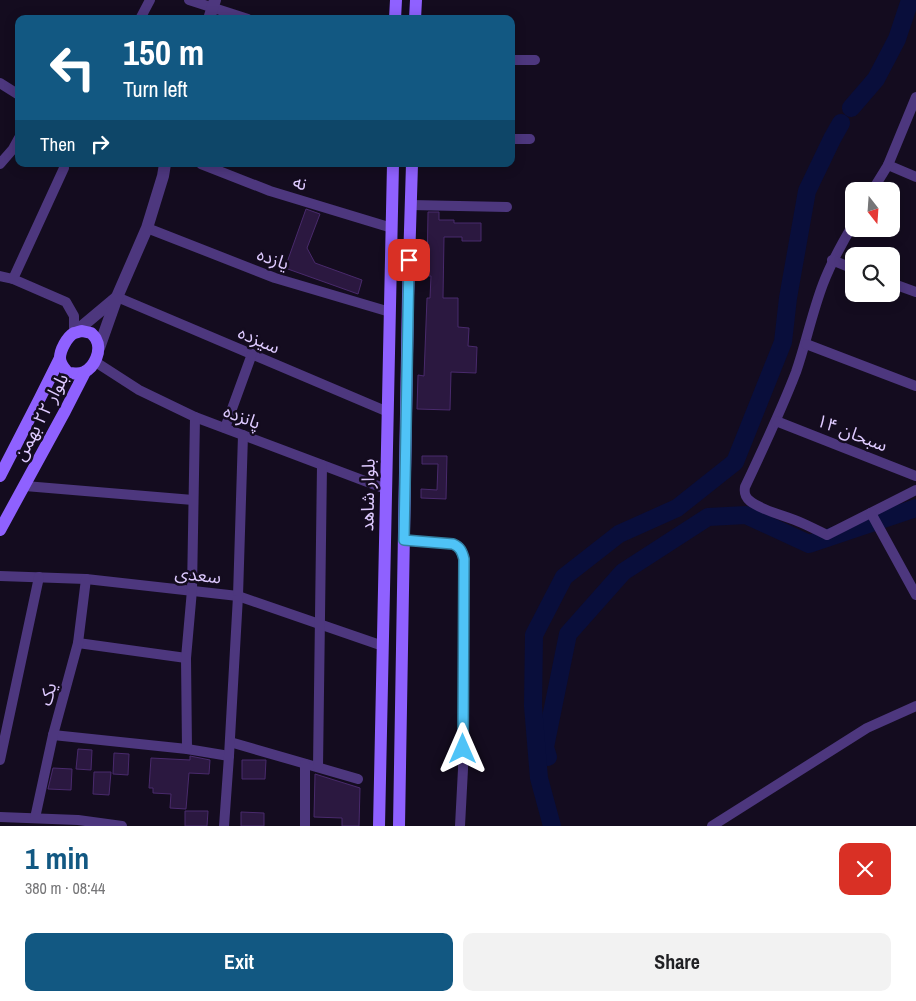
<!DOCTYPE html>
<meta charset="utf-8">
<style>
:root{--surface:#fff;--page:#f2f2f2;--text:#202124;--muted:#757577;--accent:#125882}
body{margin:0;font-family:"Archivo Narrow","Noto Sans Arabic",sans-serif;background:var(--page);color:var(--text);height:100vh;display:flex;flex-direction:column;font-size:19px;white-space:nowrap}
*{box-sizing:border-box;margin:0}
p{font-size:16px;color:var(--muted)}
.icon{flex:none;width:28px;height:28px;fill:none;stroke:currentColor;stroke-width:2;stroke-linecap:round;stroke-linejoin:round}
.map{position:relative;height:826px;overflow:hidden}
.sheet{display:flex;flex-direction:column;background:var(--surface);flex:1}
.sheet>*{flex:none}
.top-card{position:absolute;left:15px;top:15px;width:500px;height:152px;border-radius:10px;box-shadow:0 2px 12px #0003;background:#125882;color:#fff;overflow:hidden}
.needle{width:32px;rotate:163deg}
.tools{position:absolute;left:845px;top:182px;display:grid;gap:10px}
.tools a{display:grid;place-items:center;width:55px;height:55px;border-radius:10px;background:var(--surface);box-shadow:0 2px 12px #0003;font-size:25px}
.pin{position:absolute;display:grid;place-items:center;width:42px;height:42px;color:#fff;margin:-21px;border-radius:10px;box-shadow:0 2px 8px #0006}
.me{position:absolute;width:55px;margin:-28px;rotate:0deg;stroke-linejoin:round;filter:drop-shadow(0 0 4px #0008)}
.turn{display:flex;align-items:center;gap:18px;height:105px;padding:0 25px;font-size:22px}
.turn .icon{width:65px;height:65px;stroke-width:2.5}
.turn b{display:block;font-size:35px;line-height:42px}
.then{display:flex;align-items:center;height:48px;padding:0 25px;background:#0003;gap:10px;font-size:19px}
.round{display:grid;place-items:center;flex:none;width:52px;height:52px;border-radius:10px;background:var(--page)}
.summary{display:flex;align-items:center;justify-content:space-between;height:85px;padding:0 25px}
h1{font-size:30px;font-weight:700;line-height:38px;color:var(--accent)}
.primary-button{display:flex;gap:10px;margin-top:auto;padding:10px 25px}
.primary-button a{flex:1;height:58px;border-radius:10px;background:var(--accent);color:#fff;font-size:20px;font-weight:700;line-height:58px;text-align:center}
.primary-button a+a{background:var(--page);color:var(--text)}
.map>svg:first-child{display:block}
</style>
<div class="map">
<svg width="916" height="826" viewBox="0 0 916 826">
<rect width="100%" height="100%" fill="#140c1f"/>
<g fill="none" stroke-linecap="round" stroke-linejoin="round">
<g stroke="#090e3b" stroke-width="18">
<polyline points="851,108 876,79 897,39 910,0"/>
<polyline points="548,757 545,747 568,634 623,572 708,517 746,515 809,544 916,508"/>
<polyline points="552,826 539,778 533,706 534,635 564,577 619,534 677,508 735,462 783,342 788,298 807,191 832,139 841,123"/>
</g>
</g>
<g fill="#2b1840" stroke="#492a6c">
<polygon points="306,209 320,214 307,248 315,263 362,280 358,294 285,268"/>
<polygon points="428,212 439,212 439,220 454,220 454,223 481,223 481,241 462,241 462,237 444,237 443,298 458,298 458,327 469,328 468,346 477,347 476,373 451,372 450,410 417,409 418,375 424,376 427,298 430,298 431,276 427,276"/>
<polygon points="422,456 447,456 446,499 421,498 421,489 437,490 438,464 422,464"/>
<polygon points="78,749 92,750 91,770 76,769"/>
<polygon points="114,753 129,754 128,775 113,774"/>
<polygon points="190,756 210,760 209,774 189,773 186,809 170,808 171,794 153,793 153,788 149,788 151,758 190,760"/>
<polygon points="242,760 266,760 265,779 242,779"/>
<polygon points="53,768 72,769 71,790 48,789"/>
<polygon points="94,772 111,772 109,795 93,794"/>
<polygon points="315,774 360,788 359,826 342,826 342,818 314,817"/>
<polygon points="185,811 208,811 207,826 185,826"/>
<polygon points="241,812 264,813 264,826 241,826"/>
</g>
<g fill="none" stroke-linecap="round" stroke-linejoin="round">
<g stroke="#4d377e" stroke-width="10">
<polyline points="189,0 248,19"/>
<polyline points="140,19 150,0"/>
<polyline points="511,60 535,60"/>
<polyline points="0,83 19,95"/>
<polyline points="511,139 530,139"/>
<polyline points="0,164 13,149 19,138"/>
<polyline points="201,164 270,191 392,228"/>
<polyline points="888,165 916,177"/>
<polyline points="872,191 888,165 916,97"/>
<polyline points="411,205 507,207"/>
<path d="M854 223C842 243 831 263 823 284 812 313 806 343 796 372 781 411 763 449 745 487 744 493 745 497 750 501 762 511 787 516 802 523 811 527 819 531 827 535L916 490"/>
<polyline points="147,228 275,278 390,312"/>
<polyline points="832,260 854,269"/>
<polyline points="0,276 13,279 66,302 74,316 74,333"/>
<polyline points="13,279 64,168"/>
<polyline points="891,283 916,292"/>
<polyline points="117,297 388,412"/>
<polyline points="806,344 916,386"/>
<polyline points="94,361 139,390 195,417 386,489"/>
<polyline points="776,421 916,476"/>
<polyline points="225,428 252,354"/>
<polyline points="25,486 193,500"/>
<polyline points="871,513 916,595"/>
<polyline points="404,540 453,544 459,547 464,559 463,769 460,826"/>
<polyline points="0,576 86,579 238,596 383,646"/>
<polyline points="78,643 186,658"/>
<polyline points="53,735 187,749 229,756"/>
<polyline points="230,742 358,779"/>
<polyline points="187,749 186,658 192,590 195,417"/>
<polyline points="0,760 39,577"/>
<polyline points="318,767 322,465"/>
<polyline points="0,817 78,820 122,826"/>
<polyline points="35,818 53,735 78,643 86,579"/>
<polyline points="224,826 229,756 238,596 243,435"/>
<polyline points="305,826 305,764"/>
<polyline points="712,826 867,728 916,706"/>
</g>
<g stroke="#4d377e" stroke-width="12">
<polyline points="209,19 215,0"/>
<polyline points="74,333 117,297"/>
<polyline points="99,348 117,297 147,228 163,176 165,164"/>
</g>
<g stroke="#8f61ff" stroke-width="12">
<polyline points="395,19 396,0"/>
<polyline points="415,19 416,0"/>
<path d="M82 331 91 333C93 335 95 337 96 339 102 350 95 367 84 372 79 375 73 373 68 373 64 368 60 364 60 358 60 350 67 337 74 333 75 333 81 331 82 331Z"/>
<polyline points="0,476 40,398 60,358"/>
<polyline points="0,530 65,411 85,372"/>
<polyline points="379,826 393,164"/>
<polyline points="399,826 408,296 412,164"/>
</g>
</g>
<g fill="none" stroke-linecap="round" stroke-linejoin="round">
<defs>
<path id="route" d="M409 260 404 540 453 544C460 547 462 551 464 559L463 749"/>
</defs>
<use href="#route" stroke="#337fa1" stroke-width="12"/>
<use href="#route" stroke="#4fc3f7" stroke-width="9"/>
</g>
<g text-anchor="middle" stroke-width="5" stroke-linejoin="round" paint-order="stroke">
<g font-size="18" fill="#decaff" stroke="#140c1f">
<text transform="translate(300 183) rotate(17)" y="6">نه</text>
<text transform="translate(273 259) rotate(20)" y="6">یازده</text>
<text transform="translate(259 340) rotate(23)" y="6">سیزده</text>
<text transform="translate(41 417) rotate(-62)" y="6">بلوار ۲۲ بهمن</text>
<text transform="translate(242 417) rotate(21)" y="6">پانزده</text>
<text transform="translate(852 433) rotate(21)" y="6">سبحان ۱۴</text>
<text transform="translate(368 495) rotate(-89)" y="6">بلوار شاهد</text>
<text transform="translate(198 575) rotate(6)" y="6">سعدی</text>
<text transform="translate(48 694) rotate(-75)" y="6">یک</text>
</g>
</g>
</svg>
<div class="tools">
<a><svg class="needle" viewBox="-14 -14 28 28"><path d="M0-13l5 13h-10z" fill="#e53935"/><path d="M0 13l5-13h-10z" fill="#757577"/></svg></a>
<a><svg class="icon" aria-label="search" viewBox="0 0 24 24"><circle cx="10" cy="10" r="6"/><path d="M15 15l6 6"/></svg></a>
</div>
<div class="pin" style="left:409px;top:260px;background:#d93025"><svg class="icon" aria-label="arrive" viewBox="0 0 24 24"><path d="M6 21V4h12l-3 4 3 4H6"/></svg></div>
<svg class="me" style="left:463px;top:749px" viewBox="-20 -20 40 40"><path d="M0-17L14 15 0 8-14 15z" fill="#4fc3f7" stroke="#fff" stroke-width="4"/></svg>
<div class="top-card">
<div class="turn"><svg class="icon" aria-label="left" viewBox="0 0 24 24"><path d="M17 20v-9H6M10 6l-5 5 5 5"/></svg><div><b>150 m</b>Turn left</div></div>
<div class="then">Then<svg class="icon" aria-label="right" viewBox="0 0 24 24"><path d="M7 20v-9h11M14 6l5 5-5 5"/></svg></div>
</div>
</div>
<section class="sheet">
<div class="summary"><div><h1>1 min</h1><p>380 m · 08:44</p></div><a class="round" style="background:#d93025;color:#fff"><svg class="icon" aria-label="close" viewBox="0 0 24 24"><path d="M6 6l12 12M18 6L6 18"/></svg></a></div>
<div class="primary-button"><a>Exit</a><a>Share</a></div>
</section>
